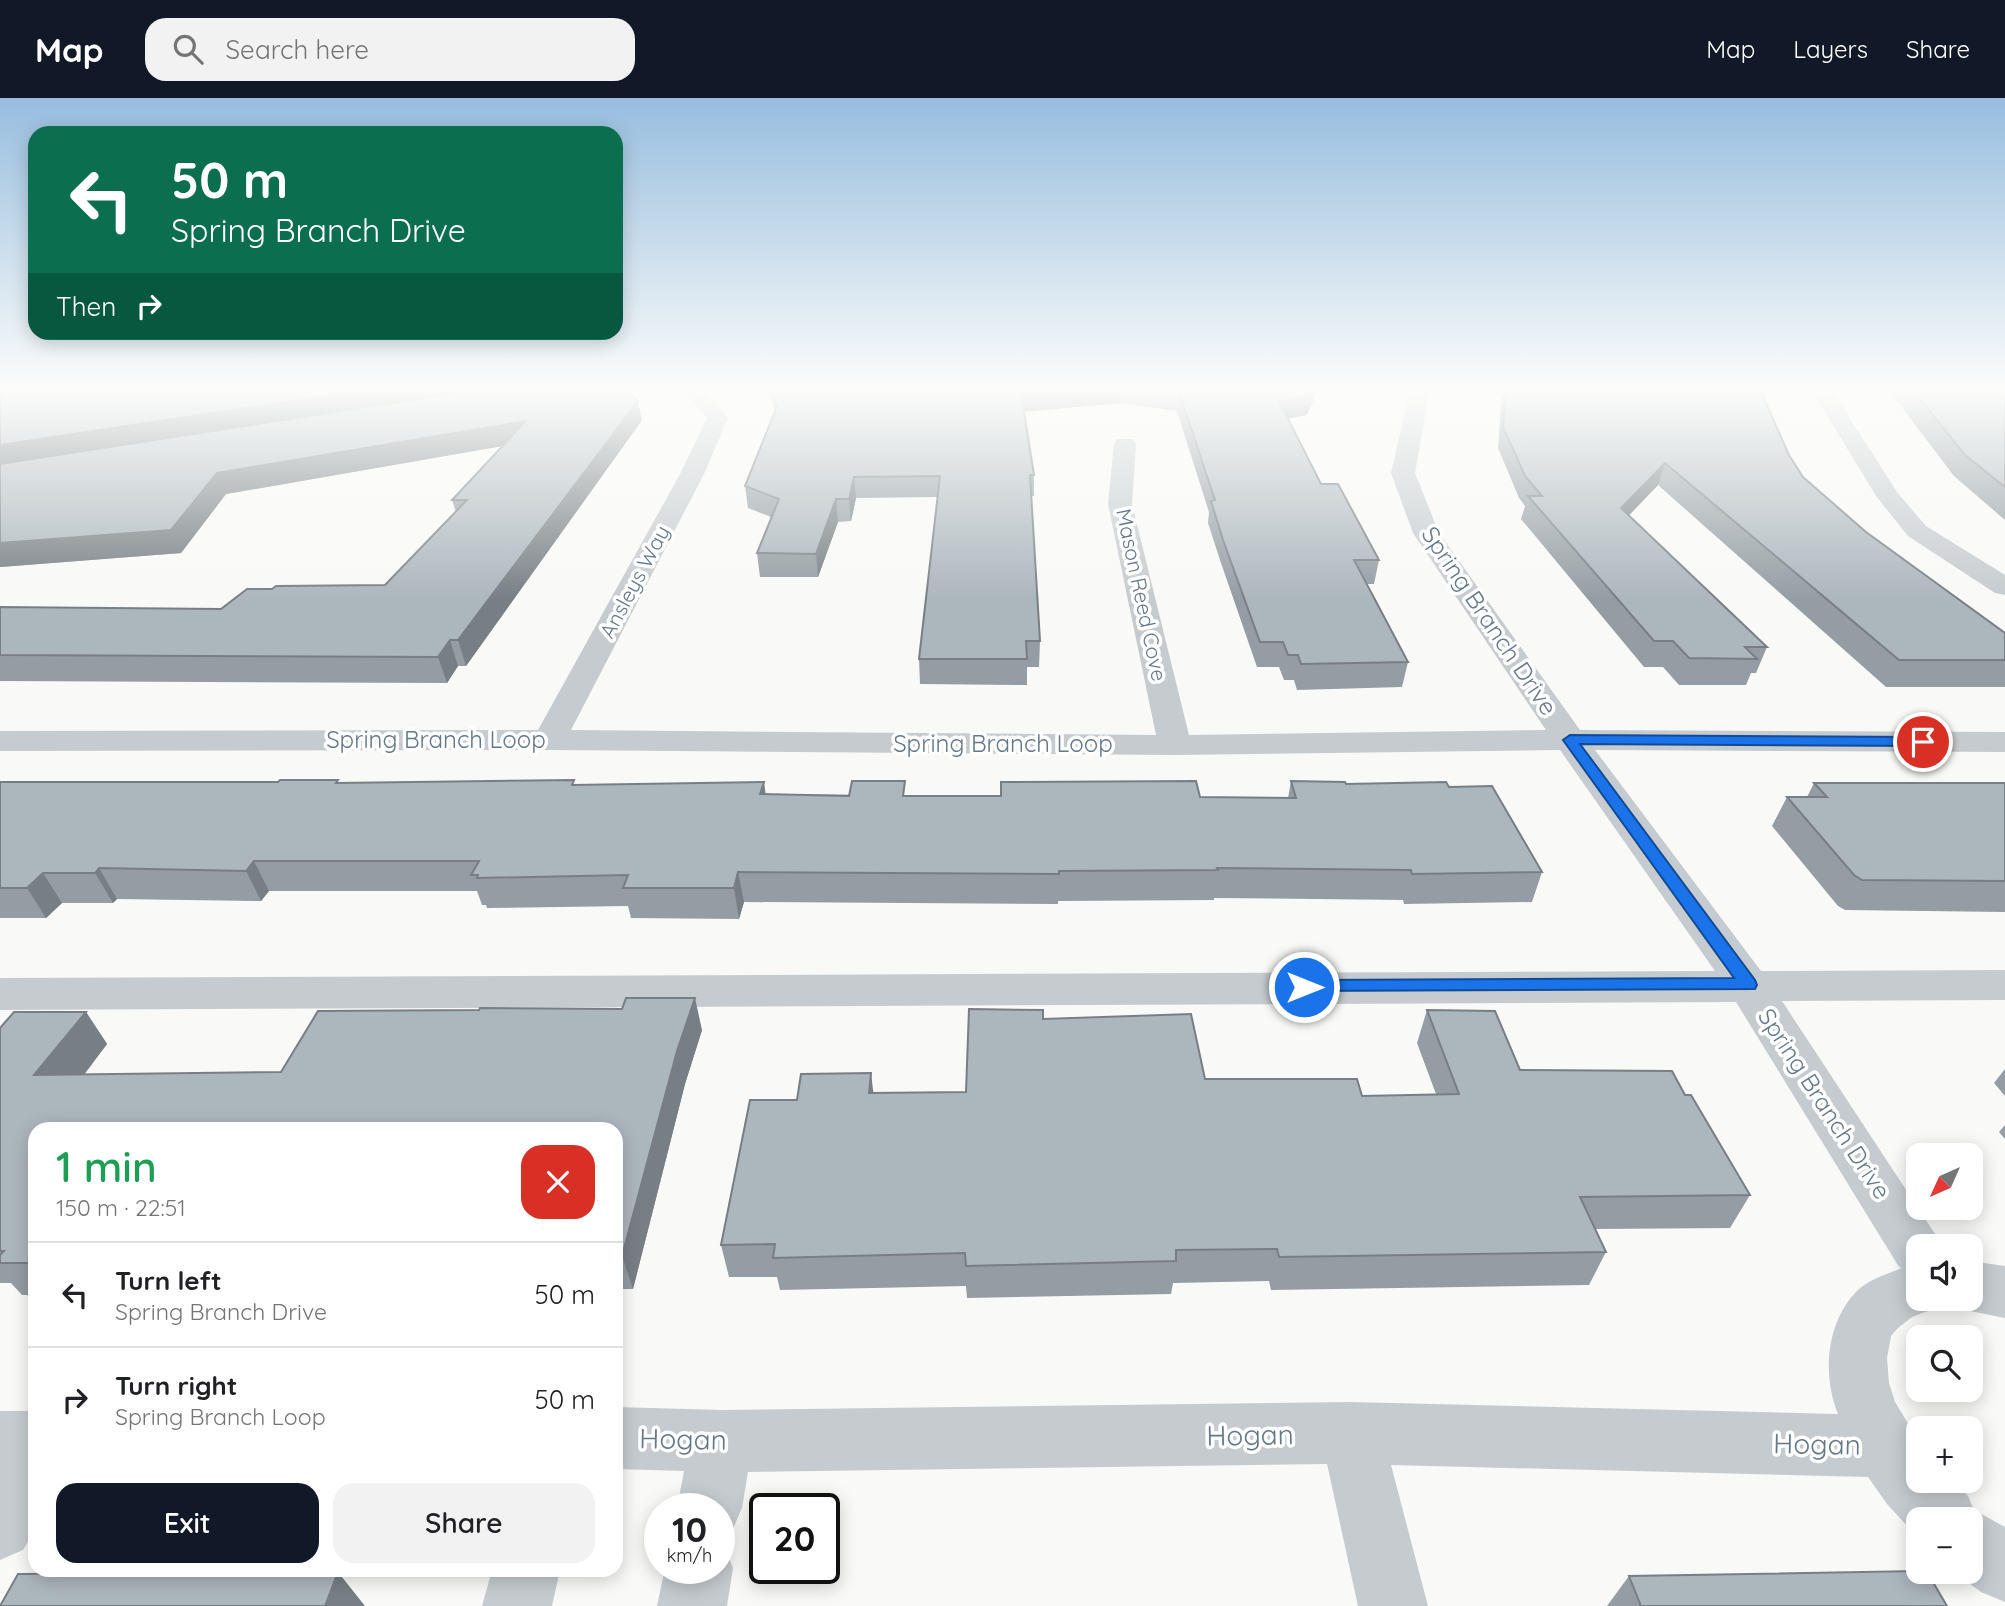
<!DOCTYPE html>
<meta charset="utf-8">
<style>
:root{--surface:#fff;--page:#f2f2f2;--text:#202124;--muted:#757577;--line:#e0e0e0;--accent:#111827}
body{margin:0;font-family:Quicksand,sans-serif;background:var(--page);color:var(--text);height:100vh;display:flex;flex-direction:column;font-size:26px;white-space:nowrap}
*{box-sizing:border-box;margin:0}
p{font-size:23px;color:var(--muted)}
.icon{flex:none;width:38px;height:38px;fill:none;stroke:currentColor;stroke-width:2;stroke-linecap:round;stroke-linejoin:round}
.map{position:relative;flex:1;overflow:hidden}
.sheet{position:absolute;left:28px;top:1024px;width:595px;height:455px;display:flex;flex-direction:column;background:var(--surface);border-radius:21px;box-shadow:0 4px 18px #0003}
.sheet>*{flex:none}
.banner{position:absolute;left:28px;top:28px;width:595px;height:214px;border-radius:21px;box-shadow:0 4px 18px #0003;background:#0b6e4f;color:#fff;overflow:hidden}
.needle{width:46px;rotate:225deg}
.controls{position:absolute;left:1906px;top:1045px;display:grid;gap:14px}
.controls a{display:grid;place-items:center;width:77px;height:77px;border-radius:14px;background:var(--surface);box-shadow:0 4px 18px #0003;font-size:35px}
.speed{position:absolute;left:644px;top:1395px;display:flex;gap:14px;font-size:35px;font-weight:700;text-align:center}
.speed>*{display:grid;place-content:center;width:91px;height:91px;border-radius:50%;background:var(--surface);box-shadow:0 4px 18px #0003;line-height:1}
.speed small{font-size:18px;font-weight:400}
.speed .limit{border:4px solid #111;border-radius:10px;background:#fff;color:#111}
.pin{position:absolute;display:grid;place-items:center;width:60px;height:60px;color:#fff;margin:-30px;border:4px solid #fff;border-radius:50%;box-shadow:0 2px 7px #0007}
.me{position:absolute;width:77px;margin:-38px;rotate:90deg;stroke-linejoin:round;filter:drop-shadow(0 0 5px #0008)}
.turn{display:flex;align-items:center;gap:24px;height:147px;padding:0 28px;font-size:32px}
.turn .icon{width:91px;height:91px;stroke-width:2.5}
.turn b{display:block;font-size:49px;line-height:60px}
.then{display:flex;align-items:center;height:66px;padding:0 28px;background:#0003;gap:14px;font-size:26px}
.round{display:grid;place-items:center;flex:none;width:74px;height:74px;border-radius:21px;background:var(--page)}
.head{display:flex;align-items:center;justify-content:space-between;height:119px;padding:0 28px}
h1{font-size:42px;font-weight:600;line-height:52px;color:#1e9e55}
.button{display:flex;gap:14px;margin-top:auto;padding:14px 28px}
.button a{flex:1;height:80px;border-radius:21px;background:var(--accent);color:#fff;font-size:28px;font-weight:600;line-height:80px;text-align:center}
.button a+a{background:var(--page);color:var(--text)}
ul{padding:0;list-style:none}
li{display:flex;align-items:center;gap:21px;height:105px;padding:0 28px;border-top:2px solid var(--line)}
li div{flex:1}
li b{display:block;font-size:26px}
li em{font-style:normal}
header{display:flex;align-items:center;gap:42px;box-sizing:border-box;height:98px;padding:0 35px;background:var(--accent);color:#fff}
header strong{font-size:33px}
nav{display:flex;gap:38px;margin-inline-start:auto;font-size:24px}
.search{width:490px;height:63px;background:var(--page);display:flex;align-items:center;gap:18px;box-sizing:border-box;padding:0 24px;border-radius:21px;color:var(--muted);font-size:26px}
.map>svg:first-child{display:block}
</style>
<header>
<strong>Map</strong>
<div class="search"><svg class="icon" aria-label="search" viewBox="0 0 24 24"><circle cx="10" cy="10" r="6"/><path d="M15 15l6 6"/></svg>Search here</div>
<nav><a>Map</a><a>Layers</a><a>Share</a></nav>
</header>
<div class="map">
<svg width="2005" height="1508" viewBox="0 0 2005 1508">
<rect width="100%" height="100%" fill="#f9faf7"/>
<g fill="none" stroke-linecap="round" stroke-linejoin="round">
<g fill="#c6cbcf" fill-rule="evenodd">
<path d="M683 291H704L728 320 704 376 571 632 1156 637 1108 406 1114 346 1117 341H1133L1136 346 1132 406 1189 637 1546 632 1413 435 1391 375 1410 291H1430L1415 375 1439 435 1580 632 2005 634V654L1595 652 1761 873 2005 872V902L1782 903 1943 1148H1918V1200H1942L1938 1209 1912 1219 1898 1230 1891 1238 1887 1260 1889 1285 1895 1304 1918 1342V1382H1953L1968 1398 1974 1412 2005 1429V1504L1981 1494 1954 1474H1970V1421H1918V1440L1887 1406 1868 1379 1391 1367 1428 1508H1358L1327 1366 748 1374 742 1410 732 1433 719 1438V1410H677L684 1373 616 1371V1309L722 1312 1351 1304 1838 1316C1822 1277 1826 1223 1858 1192 1870 1181 1887 1176 1902 1170L1899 1169 1736 904 0 912V880L1715 873 1560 652 1175 657 549 652 0 653V633L538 632 680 376 707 320Z"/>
<polygon points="1811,291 1831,291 1897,394 1926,428 2005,477 2005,497 1995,495 1908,438 1876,398"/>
<polygon points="1970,1163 2005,1168 2005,1220 1970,1213 1950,1206 1948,1200 1970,1200"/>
<polygon points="0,1313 35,1313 35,1432 23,1452 0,1462"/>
<polygon points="719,1445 723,1446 733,1470 727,1508 657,1508 665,1470 719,1470"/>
<polygon points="492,1472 560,1472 552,1508 482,1508"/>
</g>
</g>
<g fill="#949da3">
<polygon points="0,291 630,295 642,322 466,568 458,568 447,585 0,583 0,509 221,511 272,491 385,487 456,414 452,402 502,348 226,396 181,455 0,469"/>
<polygon points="767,291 1318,291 1307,317 1288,320 1321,386 1379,462 1374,486 1367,486 1408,564 1402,589 1297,592 1294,582 1284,582 1279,569 1257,569 1221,465 1208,425 1209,414 1177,313 1120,305 1024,313 1034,377 1034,398 1031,398 1040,543 1039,569 1027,569 1027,587 920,586 919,561 938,399 856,400 851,423 838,424 818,479 760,479 757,455 771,419 748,410 745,388 775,314"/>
<polygon points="1502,291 1760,291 1789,357 1803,379 1866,434 2005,535 2005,589 1886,589 1658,387 1629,417 1767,549 1756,575 1751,575 1746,587 1679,587 1663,569 1644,569 1521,421 1525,408 1519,400 1498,350"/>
<polygon points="1888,291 2005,291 2005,422 1954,378"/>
<polygon points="1291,683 1346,686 1449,689 1542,774 1532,804 1404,806 1403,802 1214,800 1214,802 1058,803 1058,806 744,804 739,821 631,820 628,808 487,810 486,807 482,807 477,793 269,793 261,803 117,801 113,805 62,805 46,820 0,820 0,684 278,684 575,687 766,696 1288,700"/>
<polygon points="1814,685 2005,685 2005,814 1845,812 1838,808 1772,728 1787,699 1807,699"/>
<polygon points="1427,912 1520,972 1685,997 1750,1097 1730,1130 1595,1131 1606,1154 1589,1187 1271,1192 1269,1183 1173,1185 1171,1196 967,1200 966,1188 780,1192 777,1179 729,1179 721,1147 797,1002 873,995 966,994 1043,921 1205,981 1362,998 1436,996 1417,945"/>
<polygon points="86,914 107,946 84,977 281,974 702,932 685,986 633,1191 616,1191 616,1031 35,1031 35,1197 22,1197 11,1185 0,1185 0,930"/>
<polygon points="2005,971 2005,998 1994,985"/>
<polygon points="2005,1027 2005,1041 1999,1034"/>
<polygon points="1629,1478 1947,1508 1607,1508"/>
</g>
<g fill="#787f84">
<polygon points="372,291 502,291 0,370 0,347"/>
<polygon points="1061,291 1120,291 1120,305 1021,314 1021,294"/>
<polygon points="1313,291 1318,291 1307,317 1276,323 1279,303"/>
<polygon points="638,303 642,322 466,568 458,542"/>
<polygon points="526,323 531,343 226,396 181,455 0,469 0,445 217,375"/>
<polygon points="1665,365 1658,387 1614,433 1621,410"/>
<polygon points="854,379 856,400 851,423 849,401"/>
<polygon points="836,401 838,424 818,479 816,456"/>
<polygon points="450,542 458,568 447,585 438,559"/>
<polygon points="764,684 768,713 760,696"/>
<polygon points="254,763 269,793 261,803 246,773"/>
<polygon points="99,770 117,801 113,805 95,775"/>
<polygon points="738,774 744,804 739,821 734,790"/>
<polygon points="43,775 62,805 46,820 27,790"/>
<polygon points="695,900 702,932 685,986 633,1191 622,1158 677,953"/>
<polygon points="86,914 107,946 58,1010 34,977"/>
<polygon points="871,975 875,1008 869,995"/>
<polygon points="338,1474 365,1508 325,1508"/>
</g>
<g fill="#acb6bd" stroke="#787f84" stroke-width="2">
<polygon points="0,291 372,291 0,347"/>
<polygon points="483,291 625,291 638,303 458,542 450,542 438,559 0,557 0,509 221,511 247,491 272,491 276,488 385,487 467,402 452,402 526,323 217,375 171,432 0,445 0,366"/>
<polygon points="771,291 1061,291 1021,294 1034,377 1030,377 1040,543 1026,543 1027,561 919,561 940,378 854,379 849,401 836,401 816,456 757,455 779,401 745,388 777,308"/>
<polygon points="1157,291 1313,291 1310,298 1279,303 1321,386 1338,386 1379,462 1354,462 1408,564 1301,566 1298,557 1288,557 1283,544 1260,544 1223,442 1211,403 1215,402 1179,294"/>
<polygon points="1506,291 1760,291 1789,357 1803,379 1866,434 2005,535 2005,562 1899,562 1665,365 1621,410 1767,549 1745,549 1757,561 1689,560 1673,543 1654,543 1528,398 1542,398 1525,378 1503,329"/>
<polygon points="1912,291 2005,291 2005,389 1965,357"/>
<polygon points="280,682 338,682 336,685 574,682 572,687 764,684 760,696 849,698 852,683 905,683 903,698 1001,698 1001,684 1196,683 1200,699 1296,700 1291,683 1345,684 1346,686 1446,684 1449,689 1492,688 1542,774 1412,776 1411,772 1217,770 1218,772 1059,773 1059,776 738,774 734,790 623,790 628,777 477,780 478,777 471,777 479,763 254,763 246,773 99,770 95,775 43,775 27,790 0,790 0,684 278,684"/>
<polygon points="1814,685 2005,685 2005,783 1862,782 1854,777 1787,699 1827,699"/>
<polygon points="626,900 695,900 677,953 622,1158 616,1158 616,1031 35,1031 35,1165 0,1165 0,1157 4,1153 0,1153 0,930 14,914 86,914 34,977 281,974 318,913 479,912 480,910 622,911"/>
<polygon points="969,911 1043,912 1043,921 1191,916 1205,981 1357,981 1362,998 1459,996 1427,912 1495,913 1520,972 1672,973 1685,997 1691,997 1750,1097 1580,1099 1606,1154 1279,1159 1277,1151 1176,1152 1176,1163 966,1168 965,1155 773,1160 775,1146 721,1147 750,1002 797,1002 801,976 871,975 869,995 966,994"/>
<polygon points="1918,1473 1927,1474 1947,1508 1641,1508 1629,1478"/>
<polygon points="338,1474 325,1508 0,1508 18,1476"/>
</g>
<linearGradient id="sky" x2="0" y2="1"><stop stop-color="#97bdde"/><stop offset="0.58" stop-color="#fcfdfb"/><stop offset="1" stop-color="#fcfdfb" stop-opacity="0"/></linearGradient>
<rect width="2005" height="502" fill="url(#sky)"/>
<polygon fill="#1a73e8" stroke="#114b97" stroke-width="2" points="1570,637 1923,639 1930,644 1923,648 1580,646 1755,882 1757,887 1755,891 1298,893 1295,889 1298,884 1304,882 1734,880 1563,642"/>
<g text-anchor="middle" stroke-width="7" stroke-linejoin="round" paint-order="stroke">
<g font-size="21" fill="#65788b" stroke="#fff">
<text transform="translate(635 484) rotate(-62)" y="7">Ansleys Way</text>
<text transform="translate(1141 497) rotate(78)" y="7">Mason Reed Cove</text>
</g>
<g font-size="24" fill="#65788b" stroke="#fff">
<text transform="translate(1489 523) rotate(56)" y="8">Spring Branch Drive</text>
<text x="436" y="650">Spring Branch Loop</text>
<text x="1003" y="654">Spring Branch Loop</text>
<text transform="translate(1824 1006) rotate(57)" y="8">Spring Branch Drive</text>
</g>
<g font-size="28" fill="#65788b" stroke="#fff">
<text transform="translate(1250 1337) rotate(-1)" y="10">Hogan</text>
<text transform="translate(683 1341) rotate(1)" y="10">Hogan</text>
<text transform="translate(1817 1346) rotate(1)" y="10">Hogan</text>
</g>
</g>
</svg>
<div class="controls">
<a><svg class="needle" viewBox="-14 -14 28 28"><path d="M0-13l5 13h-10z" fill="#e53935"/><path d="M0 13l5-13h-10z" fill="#757577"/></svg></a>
<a><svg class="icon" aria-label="sound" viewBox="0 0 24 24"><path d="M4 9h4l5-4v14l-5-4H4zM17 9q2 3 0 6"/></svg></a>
<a><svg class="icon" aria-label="search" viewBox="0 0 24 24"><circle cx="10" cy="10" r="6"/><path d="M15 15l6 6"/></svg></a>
<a>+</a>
<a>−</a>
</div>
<div class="speed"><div>10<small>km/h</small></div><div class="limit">20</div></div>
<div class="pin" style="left:1923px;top:644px;background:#d93025"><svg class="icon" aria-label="arrive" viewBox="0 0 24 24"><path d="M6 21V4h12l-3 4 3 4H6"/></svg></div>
<svg class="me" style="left:1304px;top:889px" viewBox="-20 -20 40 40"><circle r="17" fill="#1a73e8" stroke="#fff" stroke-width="3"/><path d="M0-11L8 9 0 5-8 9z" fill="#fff"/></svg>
<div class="banner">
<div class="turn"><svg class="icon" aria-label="left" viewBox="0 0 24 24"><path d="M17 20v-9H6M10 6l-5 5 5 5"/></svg><div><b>50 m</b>Spring Branch Drive</div></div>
<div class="then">Then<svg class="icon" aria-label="right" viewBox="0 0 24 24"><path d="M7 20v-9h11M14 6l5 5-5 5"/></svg></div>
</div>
<section class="sheet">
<div class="head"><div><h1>1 min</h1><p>150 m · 22:51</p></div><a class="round" style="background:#d93025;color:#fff"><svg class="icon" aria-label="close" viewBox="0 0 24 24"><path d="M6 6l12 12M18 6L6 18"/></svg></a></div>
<ul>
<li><svg class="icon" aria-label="left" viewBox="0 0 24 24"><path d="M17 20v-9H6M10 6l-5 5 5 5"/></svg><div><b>Turn left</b><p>Spring Branch Drive</p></div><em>50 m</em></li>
<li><svg class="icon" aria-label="right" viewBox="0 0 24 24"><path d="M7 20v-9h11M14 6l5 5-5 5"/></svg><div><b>Turn right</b><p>Spring Branch Loop</p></div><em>50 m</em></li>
</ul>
<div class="button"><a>Exit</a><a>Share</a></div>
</section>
</div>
